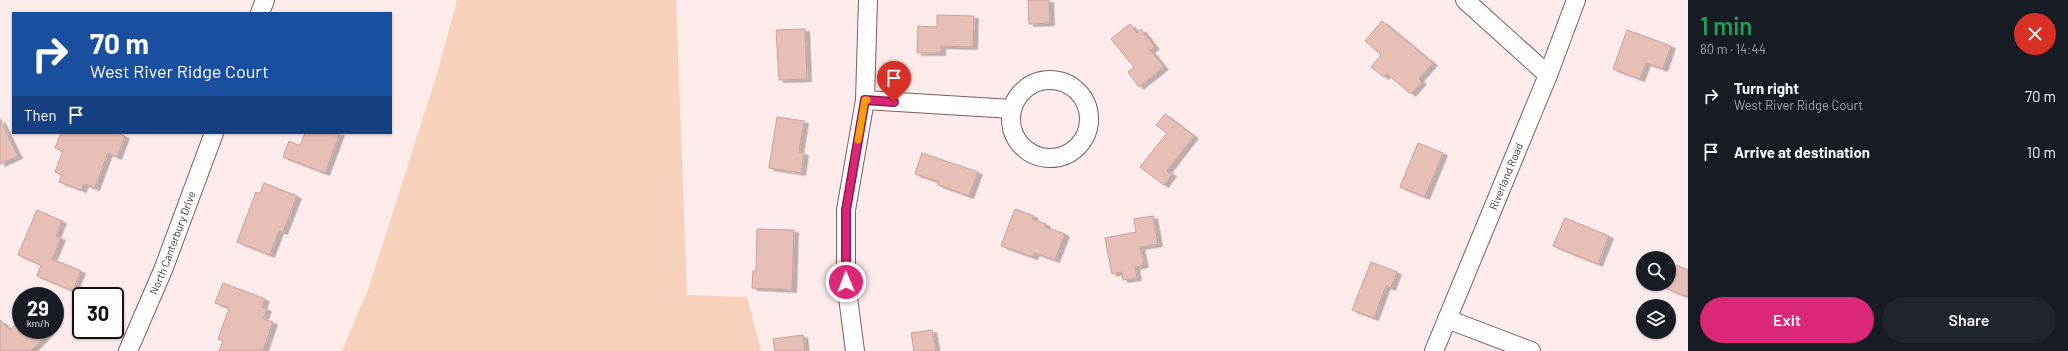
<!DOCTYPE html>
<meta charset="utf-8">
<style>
:root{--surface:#171b24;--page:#20242c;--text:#f1f3f6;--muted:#9ea1a6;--accent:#db2777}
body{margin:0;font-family:Barlow,sans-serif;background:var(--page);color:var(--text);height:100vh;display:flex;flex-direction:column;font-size:15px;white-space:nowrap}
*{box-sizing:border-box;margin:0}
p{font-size:13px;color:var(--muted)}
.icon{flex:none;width:22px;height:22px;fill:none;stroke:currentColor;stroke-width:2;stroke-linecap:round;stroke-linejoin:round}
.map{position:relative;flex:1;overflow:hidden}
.details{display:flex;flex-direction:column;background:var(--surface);width:380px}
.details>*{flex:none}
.guide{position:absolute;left:12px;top:12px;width:380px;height:122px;border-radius:0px;box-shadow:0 1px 3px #0004;background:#1a4fa0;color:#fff;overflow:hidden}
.tools{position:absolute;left:1636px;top:251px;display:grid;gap:8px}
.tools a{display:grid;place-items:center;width:40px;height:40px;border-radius:50%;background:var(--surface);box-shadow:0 1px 3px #0004;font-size:20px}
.speed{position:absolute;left:12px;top:287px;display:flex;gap:8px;font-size:20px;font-weight:700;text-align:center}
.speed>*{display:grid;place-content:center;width:52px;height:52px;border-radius:50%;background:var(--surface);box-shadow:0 1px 3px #0004;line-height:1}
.speed small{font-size:10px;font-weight:400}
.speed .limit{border:2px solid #111;border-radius:6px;background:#fff;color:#111}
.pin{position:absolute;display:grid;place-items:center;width:34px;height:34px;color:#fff;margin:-41px -17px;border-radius:50% 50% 50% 0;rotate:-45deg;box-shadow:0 0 4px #0007}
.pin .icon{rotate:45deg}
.me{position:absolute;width:44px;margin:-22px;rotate:359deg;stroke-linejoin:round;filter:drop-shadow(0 0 3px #0008)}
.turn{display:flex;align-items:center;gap:14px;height:84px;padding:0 12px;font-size:18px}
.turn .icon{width:52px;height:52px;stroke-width:2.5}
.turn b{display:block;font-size:28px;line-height:34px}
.then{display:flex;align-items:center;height:38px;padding:0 12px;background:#0003;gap:8px;font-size:15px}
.round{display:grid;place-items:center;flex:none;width:42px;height:42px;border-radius:21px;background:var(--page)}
.summary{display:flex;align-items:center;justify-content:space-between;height:68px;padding:0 12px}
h1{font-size:24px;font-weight:600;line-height:30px;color:#1e9e55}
.action{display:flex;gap:8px;margin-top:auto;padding:8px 12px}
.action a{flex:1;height:46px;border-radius:24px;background:var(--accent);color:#fff;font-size:16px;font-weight:600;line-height:46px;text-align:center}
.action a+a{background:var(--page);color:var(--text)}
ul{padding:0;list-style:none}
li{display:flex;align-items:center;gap:12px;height:56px;padding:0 12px}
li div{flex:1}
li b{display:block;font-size:15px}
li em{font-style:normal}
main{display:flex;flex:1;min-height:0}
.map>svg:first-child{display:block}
</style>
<main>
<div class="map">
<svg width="1688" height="351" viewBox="0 0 1688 351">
<defs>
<filter id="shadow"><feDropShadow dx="4.5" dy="2.5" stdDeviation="0" flood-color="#0004"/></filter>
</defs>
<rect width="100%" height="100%" fill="#feeced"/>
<polygon fill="#f8d1ba" points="457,0 676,0 687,295 747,297 761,351 342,351 368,290 437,74"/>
<g fill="#e8bfb6" stroke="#c8a197" filter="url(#shadow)">
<polygon points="1028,0 1049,0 1050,23 1029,24"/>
<polygon points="937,15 974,16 973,47 941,46 941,53 917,53 918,26 937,27"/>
<polygon points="1382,21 1433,63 1419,79 1422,82 1411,94 1387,74 1384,77 1371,67 1381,55 1365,41"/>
<polygon points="1130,24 1137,33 1141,29 1155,47 1150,50 1164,67 1139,87 1128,72 1134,67 1111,39"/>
<polygon points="805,29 807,79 779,80 776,30"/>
<polygon points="1627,30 1671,46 1663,69 1646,63 1640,79 1613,69"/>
<polygon points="1165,114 1194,136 1167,171 1172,174 1164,185 1140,167 1167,133 1156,125"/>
<polygon points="777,117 804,121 799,152 804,153 801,173 769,168"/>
<polygon points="0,119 18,156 0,164"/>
<polygon points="61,133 116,133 125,136 117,157 108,153 95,188 84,184 82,190 59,182 62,175 55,172 63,151 55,148"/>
<polygon points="305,133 340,133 325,173 283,157 289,141 300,146"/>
<polygon points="1418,143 1443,153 1425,197 1400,187"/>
<polygon points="922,153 978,172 969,196 938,185 939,182 915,174"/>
<polygon points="264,183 297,196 283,232 279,231 270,255 237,242 256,192 260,194"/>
<polygon points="1015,209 1034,216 1032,219 1046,224 1045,227 1065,234 1055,260 1035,253 1033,257 1001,246"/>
<polygon points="37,210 62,221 56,236 61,238 52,259 81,271 73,291 37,276 41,265 18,255"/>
<polygon points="1153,216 1158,244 1140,247 1144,265 1135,267 1137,278 1123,280 1122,272 1112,274 1105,238 1136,232 1134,219"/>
<polygon points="1565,218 1609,236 1598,264 1553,246"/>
<polygon points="757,229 794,230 792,290 752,288 753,271 756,271"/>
<polygon points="1371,262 1397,272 1391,288 1386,286 1374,318 1352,310"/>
<polygon points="1676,265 1688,270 1688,297 1667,289"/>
<polygon points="223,283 265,299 262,307 267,309 263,319 273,322 263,351 219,351 223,341 218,339 229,308 215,303"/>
<polygon points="21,319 21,330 51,330 31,351 0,351 0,320 10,330"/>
<polygon points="932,330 936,351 914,351 911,333"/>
<polygon points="803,335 805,351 775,351 773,339"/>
</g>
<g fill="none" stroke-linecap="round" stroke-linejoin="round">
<defs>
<g id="street">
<polyline points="1465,0 1548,75"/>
<polyline points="260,13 265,0"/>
<circle cx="1050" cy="119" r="39"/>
<polyline points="865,100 1012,109"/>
<polyline points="1447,319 1531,351"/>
<path id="s1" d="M128 351 163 270 214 133"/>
<polyline points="855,351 846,282 846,210 865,100 868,0"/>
<path id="s2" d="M1434 351 1548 75 1576 0"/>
</g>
</defs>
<use href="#street" stroke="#805b5d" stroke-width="20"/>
<use href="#street" stroke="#fff" stroke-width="18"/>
</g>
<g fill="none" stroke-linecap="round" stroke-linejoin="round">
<defs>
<polyline id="route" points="846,282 846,210 865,100 894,102"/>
</defs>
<use href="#route" stroke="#8e194d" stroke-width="10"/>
<use href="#route" stroke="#db2777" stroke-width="7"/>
<polyline stroke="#f59e0b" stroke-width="7" points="858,140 865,100 867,100"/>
</g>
<g text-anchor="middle" stroke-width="3" stroke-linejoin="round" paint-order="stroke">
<g font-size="11" fill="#453435" stroke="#fff">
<text dy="4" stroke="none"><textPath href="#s2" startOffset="189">Riverland Road</textPath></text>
<text dy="4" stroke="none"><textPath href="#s1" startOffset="117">North Canterbury Drive</textPath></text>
</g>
</g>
</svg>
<div class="tools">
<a><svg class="icon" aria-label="search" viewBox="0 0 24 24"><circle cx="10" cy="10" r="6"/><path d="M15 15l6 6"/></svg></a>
<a><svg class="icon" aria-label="layers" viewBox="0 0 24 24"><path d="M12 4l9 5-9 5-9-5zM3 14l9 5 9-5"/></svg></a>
</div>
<div class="speed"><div>29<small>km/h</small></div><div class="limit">30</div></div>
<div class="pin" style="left:894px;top:102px;background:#d93025"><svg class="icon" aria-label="arrive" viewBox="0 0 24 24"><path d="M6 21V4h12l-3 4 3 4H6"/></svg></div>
<svg class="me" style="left:846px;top:282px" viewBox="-20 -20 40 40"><circle r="17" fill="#db2777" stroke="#fff" stroke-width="3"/><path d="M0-11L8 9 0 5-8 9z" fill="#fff"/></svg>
<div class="guide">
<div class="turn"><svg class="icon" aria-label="right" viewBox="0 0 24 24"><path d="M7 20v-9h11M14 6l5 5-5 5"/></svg><div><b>70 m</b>West River Ridge Court</div></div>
<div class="then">Then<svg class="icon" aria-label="arrive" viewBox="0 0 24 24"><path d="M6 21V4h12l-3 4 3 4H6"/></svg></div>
</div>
</div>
<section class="details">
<div class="summary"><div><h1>1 min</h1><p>80 m · 14:44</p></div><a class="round" style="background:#d93025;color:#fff"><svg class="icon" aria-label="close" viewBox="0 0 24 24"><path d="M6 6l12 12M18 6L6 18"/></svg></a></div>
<ul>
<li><svg class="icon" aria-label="right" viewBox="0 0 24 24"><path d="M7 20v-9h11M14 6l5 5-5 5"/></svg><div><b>Turn right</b><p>West River Ridge Court</p></div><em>70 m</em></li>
<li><svg class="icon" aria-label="arrive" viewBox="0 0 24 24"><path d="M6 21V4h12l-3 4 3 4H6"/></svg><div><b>Arrive at destination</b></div><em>10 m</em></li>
</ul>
<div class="action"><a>Exit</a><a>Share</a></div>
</section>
</main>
